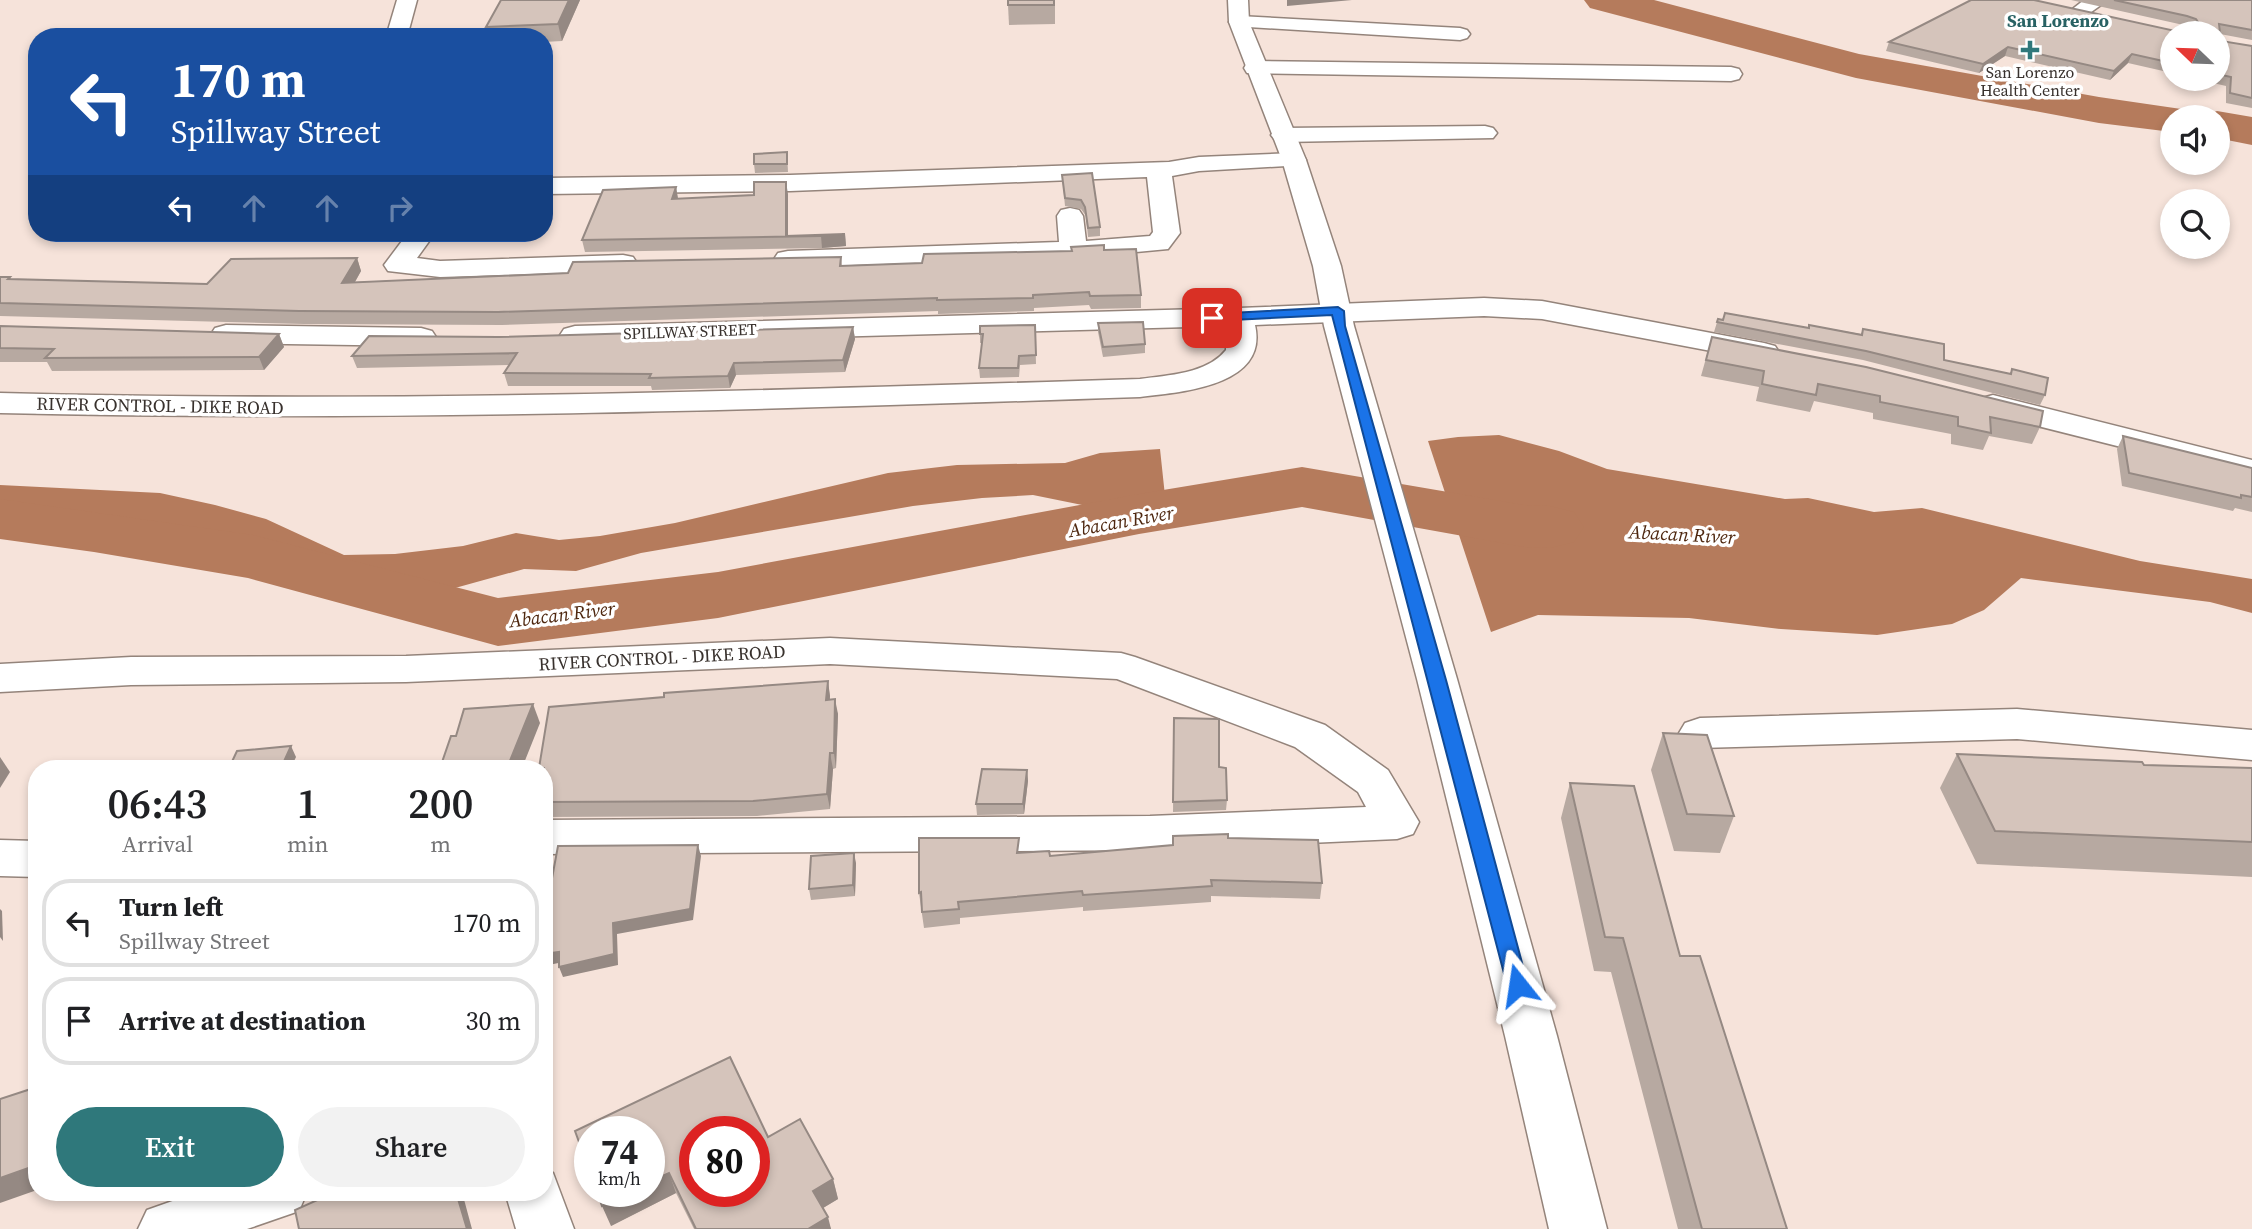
<!DOCTYPE html>
<style>
:root{--surface:#fff;--page:#f2f2f2;--text:#202124;--muted:#757577;--line:#e0e0e0;--accent:#2f787b}
body{margin:0;font-family:"Source Serif 4",serif;background:var(--page);color:var(--text);height:100vh;display:flex;flex-direction:column;font-size:26px;white-space:nowrap}
*{box-sizing:border-box;margin:0}
p{font-size:23px;color:var(--muted)}
.icon{flex:none;width:38px;height:38px;fill:none;stroke:currentColor;stroke-width:2;stroke-linecap:round;stroke-linejoin:round}
.map{position:relative;flex:1;overflow:hidden}
.details{position:absolute;left:28px;top:760px;width:525px;height:441px;display:flex;flex-direction:column;background:var(--surface);border-radius:28px;box-shadow:0 4px 10px #0003}
.details>*{flex:none}
.guide{position:absolute;left:28px;top:28px;width:525px;height:214px;border-radius:28px;box-shadow:0 4px 10px #0003;background:#1a4fa0;color:#fff;overflow:hidden}
.needle{width:46px;rotate:293deg}
.controls{position:absolute;left:2160px;top:21px;display:grid;gap:14px}
.controls a{display:grid;place-items:center;width:70px;height:70px;border-radius:50%;background:var(--surface);box-shadow:0 4px 10px #0003;font-size:35px}
.speed{position:absolute;left:574px;top:1116px;display:flex;gap:14px;font-size:35px;font-weight:700;text-align:center}
.speed>*{display:grid;place-content:center;width:91px;height:91px;border-radius:50%;background:var(--surface);box-shadow:0 4px 10px #0003;line-height:1}
.speed small{font-size:18px;font-weight:400}
.speed .limit{border:10px solid #d22;background:#fff;color:#111}
.pin{position:absolute;display:grid;place-items:center;width:60px;height:60px;color:#fff;margin:-30px;border-radius:14px;box-shadow:0 4px 10px #0006}
.me{position:absolute;width:77px;margin:-38px;rotate:345deg;stroke-linejoin:round;filter:drop-shadow(0 0 5px #0008)}
.turn{display:flex;align-items:center;gap:24px;height:147px;padding:0 28px;font-size:32px}
.turn .icon{width:91px;height:91px;stroke-width:2.5}
.turn b{display:block;font-size:49px;line-height:60px}
.lanes{display:flex;align-items:center;height:66px;padding:0 28px;background:#0003;justify-content:center;gap:35px;direction:ltr}
.lanes .off{opacity:.35}
.eta{display:flex;justify-content:space-evenly;align-items:center;height:119px;text-align:center}
.eta b{font-size:42px;font-weight:600;line-height:49px}
.button{display:flex;gap:14px;margin-top:auto;padding:14px 28px}
.button a{flex:1;height:80px;border-radius:42px;background:var(--accent);color:#fff;font-size:28px;font-weight:600;line-height:80px;text-align:center}
.button a+a{background:var(--page);color:var(--text)}
ul{padding:0;list-style:none}
li{display:flex;align-items:center;gap:21px;height:88px;margin:0 14px 10px;padding:0 14px;border:4px solid var(--line);border-radius:28px}
li div{flex:1}
li b{display:block;font-size:26px}
li em{font-style:normal}
.map>svg:first-child{display:block}
</style>
<div class="map">
<svg width="2252" height="1229" viewBox="0 0 2252 1229">
<rect width="100%" height="100%" fill="#f6e3da"/>
<g fill="#b57b5c">
<polygon points="1499,435 1559,451 1607,469 1785,499 1808,498 1874,512 1922,508 2140,561 2252,579 2252,613 2210,602 2021,578 1984,610 1952,624 1877,635 1781,629 1689,618 1538,615 1491,632 1428,441 1458,437"/>
<polygon points="1160,449 1168,524 1130,523 1102,509 1033,495 982,498 913,506 641,553 576,571 524,569 437,593 343,587 288,580 242,570 199,552 152,547 63,517 13,508 0,510 0,485 160,493 215,505 266,519 344,555 395,554 463,546 516,533 559,540 600,536 675,523 888,473 957,465 1065,463 1100,453"/>
</g>
<g fill="none" stroke-linecap="round" stroke-linejoin="round">
<g fill="#b57b5c" fill-rule="evenodd">
<polygon points="1584,0 1654,0 1859,54 2099,97 2188,110 2193,117 2172,117 2172,132 2099,123 1856,78 1590,8"/>
<polygon points="2217,111 2252,117 2252,145 2217,138 2217,117 2199,117"/>
<polygon points="1302,467 1524,505 1550,506 1574,512 1584,527 1574,542 1550,548 1524,547 1302,507 1139,534 718,618 498,646 248,578 94,552 0,539 0,499 253,535 498,598 718,572 1139,494"/>
</g>
<defs>
<g id="minor">
<polygon points="397,0 417,0 407,37 386,37"/>
<polygon points="2084,0 2108,0 2087,15 2073,15 2070,11"/>
<polygon points="1239,16 1460,28 1467,30 1470,34 1467,38 1460,40 1232,26 1229,22 1232,18"/>
<polygon points="1255,61 1731,67 1739,69 1742,74 1739,79 1731,81 1247,73 1244,68 1247,63"/>
<polygon points="1485,126 1493,128 1497,133 1493,138 1283,142 1275,140 1271,135 1275,130 1283,128"/>
<polygon points="1294,153 1303,155 1306,160 1303,165 1199,171 1172,176 1180,233 1168,249 1073,258 788,267 778,265 774,259 778,253 788,251 1059,242 1057,216 1061,210 1070,208 1079,210 1083,216 1086,241 1150,236 1153,232 1147,177 790,191 544,194 544,178 790,175 1169,162 1199,157"/>
<polygon points="408,233 435,233 417,258 440,261 623,255 633,257 637,263 633,269 623,271 440,277 388,271 384,265"/>
<path d="M1484 298 1542 301 1764 343 1775 346 1779 352 1775 358 1764 361 1542 319 1484 316 1255 325C1269 386 1182 392 1140 397 760 410 380 422 0 413V393C380 403 760 391 1140 379 1168 375 1207 374 1226 350V326L575 344 564 341 560 335 564 329 575 326 1239 308Z"/>
<polygon points="226,325 421,328 432,331 436,337 432,343 421,346 226,343 215,340 211,334 215,328"/>
<polygon points="1993,395 2252,460 2252,480 1982,412 1977,405 1982,398"/>
<polygon points="830,638 1121,653 1135,657 1325,725 1388,770 1419,822 1413,834 1397,839 1150,850 544,854 544,820 1150,816 1366,807 1358,792 1295,747 1117,679 830,664 406,682 131,685 0,692 0,664 131,657 406,656"/>
<polygon points="2017,709 2252,730 2252,760 2017,739 1700,748 1685,743 1679,733 1685,723 1700,718"/>
<polygon points="0,840 37,841 37,877 0,876"/>
<polygon points="544,1170 553,1173 574,1229 516,1229 505,1192 544,1192"/>
<polygon points="198,1192 307,1192 299,1211 247,1229 138,1229 147,1210"/>
</g>
<polygon id="highway" points="1228,0 1248,0 1249,22 1306,160 1341,266 1354,326 1457,679 1557,1036 1607,1229 1549,1229 1505,1036 1417,679 1324,326 1313,266 1282,160 1229,22"/>
</defs>
<use href="#minor" stroke="#94847b" stroke-width="3"/>
<use href="#highway" stroke="#94847b" stroke-width="3"/>
<use href="#minor" fill="#fff" fill-rule="evenodd"/>
<use href="#highway" fill="#fff" fill-rule="evenodd"/>
</g>
<g fill="#b7a9a1">
<polygon points="501,0 580,0 562,41 544,42 544,37 489,37 486,27"/>
<polygon points="1055,0 1055,24 1009,25 1008,5"/>
<polygon points="2071,0 2252,0 2252,40 2220,34 2221,41 2252,46 2252,108 2226,103 2226,86 2196,79 2217,79 2217,33 2172,33 2172,73 2128,63 2110,80 2005,56 1979,73 1886,51 1889,42 2175,31 2188,26"/>
<polygon points="787,152 788,172 755,173 754,164"/>
<polygon points="1062,175 1100,227 1100,236 1088,237 1086,216 1081,209 1065,206"/>
<polygon points="676,187 678,199 788,194 788,236 845,234 846,246 822,248 585,252 582,240"/>
<polygon points="1104,250 1141,295 1141,308 1091,309 1089,305 1034,308 1034,311 938,314 938,311 502,325 304,324 0,316 0,277 10,277 11,279 207,284 357,258 361,271 355,282 568,273 841,257 842,266 922,263"/>
<polygon points="1718,319 1808,328 1809,325 1861,334 1863,329 1944,360 2010,374 2012,369 2045,395 2040,405 1863,360 1714,332"/>
<polygon points="1098,323 1145,344 1145,353 1103,357 1098,332"/>
<polygon points="1035,325 1036,364 1020,365 1019,377 980,378 979,368 982,343 980,343 980,334"/>
<polygon points="0,326 279,334 284,347 264,370 52,371 47,362 0,362"/>
<polygon points="853,327 855,339 845,372 736,375 730,388 652,390 651,386 508,386 504,373 509,365 357,368 352,356 498,337"/>
<polygon points="1712,337 2040,427 2032,444 1989,436 1983,450 1951,444 1951,434 1873,419 1873,413 1814,401 1810,412 1756,401 1759,387 1701,376"/>
<polygon points="2123,436 2252,468 2252,512 2235,508 2233,511 2122,486 2117,449"/>
<polygon points="828,681 830,699 838,714 836,768 833,769 830,809 757,816 544,817 544,768"/>
<polygon points="1174,718 1219,767 1227,800 1226,810 1173,812"/>
<polygon points="1663,733 1734,816 1720,853 1674,851 1651,770"/>
<polygon points="1957,754 2144,765 2252,768 2252,877 1977,864 1940,788"/>
<polygon points="1027,770 1028,781 1024,814 977,815 976,804"/>
<polygon points="1570,783 1680,956 1787,1229 1678,1229 1611,972 1594,971 1561,818"/>
<polygon points="1228,838 1322,883 1320,899 1211,896 1211,902 1083,911 1083,907 960,918 960,924 924,928 919,893 1020,853 1050,856 1173,845"/>
<polygon points="856,863 855,896 811,900 809,889"/>
<polygon points="649,1132 768,1137 833,1179 838,1199 823,1208 831,1229 694,1229 676,1193 611,1226"/>
</g>
<g fill="#958983">
<polygon points="569,0 580,0 562,41 558,24"/>
<polygon points="1287,0 1352,0 1287,6"/>
<polygon points="2008,47 2005,56 1979,73 1983,64"/>
<polygon points="2132,54 2128,63 2110,80 2114,71"/>
<polygon points="786,182 788,194 788,237 786,237"/>
<polygon points="676,187 678,199 672,199"/>
<polygon points="845,234 846,246 822,248 821,236"/>
<polygon points="357,258 361,271 347,296 342,283"/>
<polygon points="853,327 855,339 845,372 843,360"/>
<polygon points="279,334 284,347 264,370 259,357"/>
<polygon points="734,363 736,375 730,388 728,376"/>
<polygon points="828,681 830,696 829,715 826,700"/>
<polygon points="835,699 838,714 836,768 834,753"/>
<polygon points="533,704 540,723 522,768 507,768"/>
<polygon points="291,746 296,757 291,768 281,768"/>
<polygon points="830,753 833,769 830,809 827,794"/>
<polygon points="0,757 10,772 0,788"/>
<polygon points="1027,770 1028,781 1024,814 1023,804"/>
<polygon points="698,845 701,856 693,920 617,934 618,965 563,977 559,967 613,923"/>
<polygon points="854,853 856,863 855,896 853,885"/>
<polygon points="0,909 2,911 3,941 0,937"/>
<polygon points="559,952 563,962 544,966 544,954"/>
<polygon points="37,1165 37,1190 0,1203 0,1178"/>
<polygon points="669,1173 676,1193 611,1226 602,1206 630,1192 649,1192 649,1182"/>
<polygon points="833,1179 838,1199 818,1211 813,1191"/>
<polygon points="456,1192 462,1192 472,1229 467,1229"/>
<polygon points="828,1217 831,1229 808,1229"/>
</g>
<g fill="#d5c4bb" stroke="#958983" stroke-width="2" fill-rule="evenodd">
<polygon points="501,0 569,0 558,24 486,27"/>
<rect x="1008" y="0" width="46" height="5"/>
<polygon points="1971,0 2034,0 2175,31 2178,27 2200,25 2196,19 2187,16 2114,0 2252,0 2252,30 2219,24 2221,41 2252,46 2252,98 2230,93 2231,77 2217,74 2217,33 2172,33 2172,63 2132,54 2114,71 2008,47 1983,64 1889,42"/>
<polygon points="787,152 787,164 754,164 754,154"/>
<polygon points="1092,173 1100,227 1088,228 1085,207 1081,200 1065,198 1062,175"/>
<polygon points="754,182 786,182 786,236 845,234 821,236 582,240 603,190 676,187 672,199 754,195"/>
<polygon points="1104,245 1104,250 1136,249 1141,295 1090,296 1089,292 1033,295 1033,298 937,300 937,298 498,312 299,311 0,303 0,277 10,277 8,279 207,284 231,259 357,258 342,283 568,273 573,262 841,257 840,266 922,263 924,254 1072,251 1071,247"/>
<polygon points="1725,313 1809,328 1809,325 1862,335 1863,329 1944,344 1944,360 2011,374 2012,369 2048,378 2045,395 1866,351 1717,322 1718,319 1723,320"/>
<polygon points="1143,322 1145,344 1103,347 1098,323"/>
<polygon points="1035,325 1036,355 1019,356 1018,368 979,368 983,334 980,334 980,326"/>
<polygon points="0,326 279,334 259,357 45,358 54,349 0,348"/>
<polygon points="853,327 843,360 734,363 728,376 649,378 651,374 504,373 517,353 352,356 369,336 498,337"/>
<polygon points="1712,337 1866,367 2043,411 2040,427 1990,417 1991,433 1958,426 1958,417 1880,402 1880,396 1818,384 1816,395 1762,384 1764,371 1706,360"/>
<polygon points="2123,436 2252,468 2252,497 2241,495 2241,498 2129,473"/>
<polygon points="828,681 826,700 835,699 834,753 830,753 827,794 753,801 544,802 544,768 539,768 549,707 664,697 664,693"/>
<polygon points="533,704 507,768 440,768 451,736 456,736 464,709"/>
<polygon points="1174,718 1219,719 1219,767 1226,768 1227,800 1173,802"/>
<polygon points="1663,733 1707,735 1734,816 1687,814"/>
<polygon points="291,746 281,768 229,768 237,751"/>
<polygon points="1957,754 2142,762 2144,765 2252,768 2252,842 1995,831"/>
<polygon points="982,769 1027,770 1023,804 976,804"/>
<polygon points="1570,783 1634,786 1680,956 1700,956 1787,1229 1702,1229 1623,938 1605,937"/>
<polygon points="1228,834 1228,838 1318,840 1322,883 1211,880 1212,886 1083,895 1082,891 958,902 959,909 922,912 921,892 919,893 919,838 1019,838 1017,853 1049,851 1050,856 1173,845 1173,836"/>
<polygon points="698,845 690,909 613,923 614,954 559,967 559,952 544,954 544,921 558,846"/>
<polygon points="854,853 853,885 809,889 811,856"/>
<path d="M730 1057 768 1137 800 1119 833 1179 813 1191 828 1217 808 1229H696L669 1173 649 1182V1132H590V1172L575 1131ZM695 1132H754V1192H695Z"/>
<polygon points="37,1087 37,1165 0,1178 0,1099"/>
<polygon points="335,1192 456,1192 467,1229 299,1229 295,1210"/>
<polygon points="597,1192 630,1192 602,1206"/>
</g>
<polygon fill="#1a73e8" stroke="#114b97" stroke-width="2" points="1338,307 1344,311 1345,326 1446,680 1528,985 1525,991 1518,993 1510,991 1507,985 1332,315 1212,321 1206,318 1212,314"/>
<path fill="#2f787b" stroke="#fff" stroke-width="2.5" d="M2026.5 39.5h7v7h7v7h-7v7h-7v-7h-7v-7h7z"/>
<g text-anchor="middle" stroke-width="7" stroke-linejoin="round" paint-order="stroke">
<g font-size="16" fill="#38312d" stroke="#fff">
<text x="2030" y="78">San Lorenzo<tspan x="2030" dy="18">Health Center</tspan></text>
</g>
<g font-size="16" fill="#38312d" stroke="#fff">
<text transform="translate(690 331) rotate(-2)" y="6">SPILLWAY STREET</text>
</g>
<g font-size="18" font-weight="bold" fill="#286264" stroke="#fff">
<text x="2058" y="27">San Lorenzo</text>
</g>
<g font-size="18" fill="#38312d" stroke="#fff">
<text transform="translate(160 406) rotate(1)" y="6">RIVER CONTROL - DIKE ROAD</text>
<text transform="translate(662 658) rotate(-3)" y="6">RIVER CONTROL - DIKE ROAD</text>
</g>
<g font-size="19" font-style="italic" fill="#4e270f" stroke="#fff">
<text transform="translate(1121 521) rotate(-10)" y="7">Abacan River</text>
<text transform="translate(1682 534) rotate(3)" y="7">Abacan River</text>
<text transform="translate(562 614) rotate(-7)" y="7">Abacan River</text>
</g>
</g>
</svg>
<div class="controls">
<a><svg class="needle" viewBox="-14 -14 28 28"><path d="M0-13l5 13h-10z" fill="#e53935"/><path d="M0 13l5-13h-10z" fill="#757577"/></svg></a>
<a><svg class="icon" aria-label="sound" viewBox="0 0 24 24"><path d="M4 9h4l5-4v14l-5-4H4zM17 9q2 3 0 6"/></svg></a>
<a><svg class="icon" aria-label="search" viewBox="0 0 24 24"><circle cx="10" cy="10" r="6"/><path d="M15 15l6 6"/></svg></a>
</div>
<div class="speed"><div>74<small>km/h</small></div><div class="limit">80</div></div>
<div class="pin" style="left:1212px;top:318px;background:#d93025"><svg class="icon" aria-label="arrive" viewBox="0 0 24 24"><path d="M6 21V4h12l-3 4 3 4H6"/></svg></div>
<svg class="me" style="left:1518px;top:985px" viewBox="-20 -20 40 40"><path d="M0-17L14 15 0 8-14 15z" fill="#1a73e8" stroke="#fff" stroke-width="4"/></svg>
<div class="guide">
<div class="turn"><svg class="icon" aria-label="left" viewBox="0 0 24 24"><path d="M17 20v-9H6M10 6l-5 5 5 5"/></svg><div><b>170 m</b>Spillway Street</div></div>
<div class="lanes"><svg class="icon" aria-label="left" viewBox="0 0 24 24"><path d="M17 20v-9H6M10 6l-5 5 5 5"/></svg><svg class="icon off" aria-label="ahead" viewBox="0 0 24 24"><path d="M12 20V5M6 11l6-6 6 6"/></svg><svg class="icon off" aria-label="ahead" viewBox="0 0 24 24"><path d="M12 20V5M6 11l6-6 6 6"/></svg><svg class="icon off" aria-label="right" viewBox="0 0 24 24"><path d="M7 20v-9h11M14 6l5 5-5 5"/></svg></div>
</div>
<section class="details">
<div class="eta">
<div><b>06:43</b><p>Arrival</p></div>
<div><b>1</b><p>min</p></div>
<div><b>200</b><p>m</p></div>
</div>
<ul>
<li><svg class="icon" aria-label="left" viewBox="0 0 24 24"><path d="M17 20v-9H6M10 6l-5 5 5 5"/></svg><div><b>Turn left</b><p>Spillway Street</p></div><em>170 m</em></li>
<li><svg class="icon" aria-label="arrive" viewBox="0 0 24 24"><path d="M6 21V4h12l-3 4 3 4H6"/></svg><div><b>Arrive at destination</b></div><em>30 m</em></li>
</ul>
<div class="button"><a>Exit</a><a>Share</a></div>
</section>
</div>
